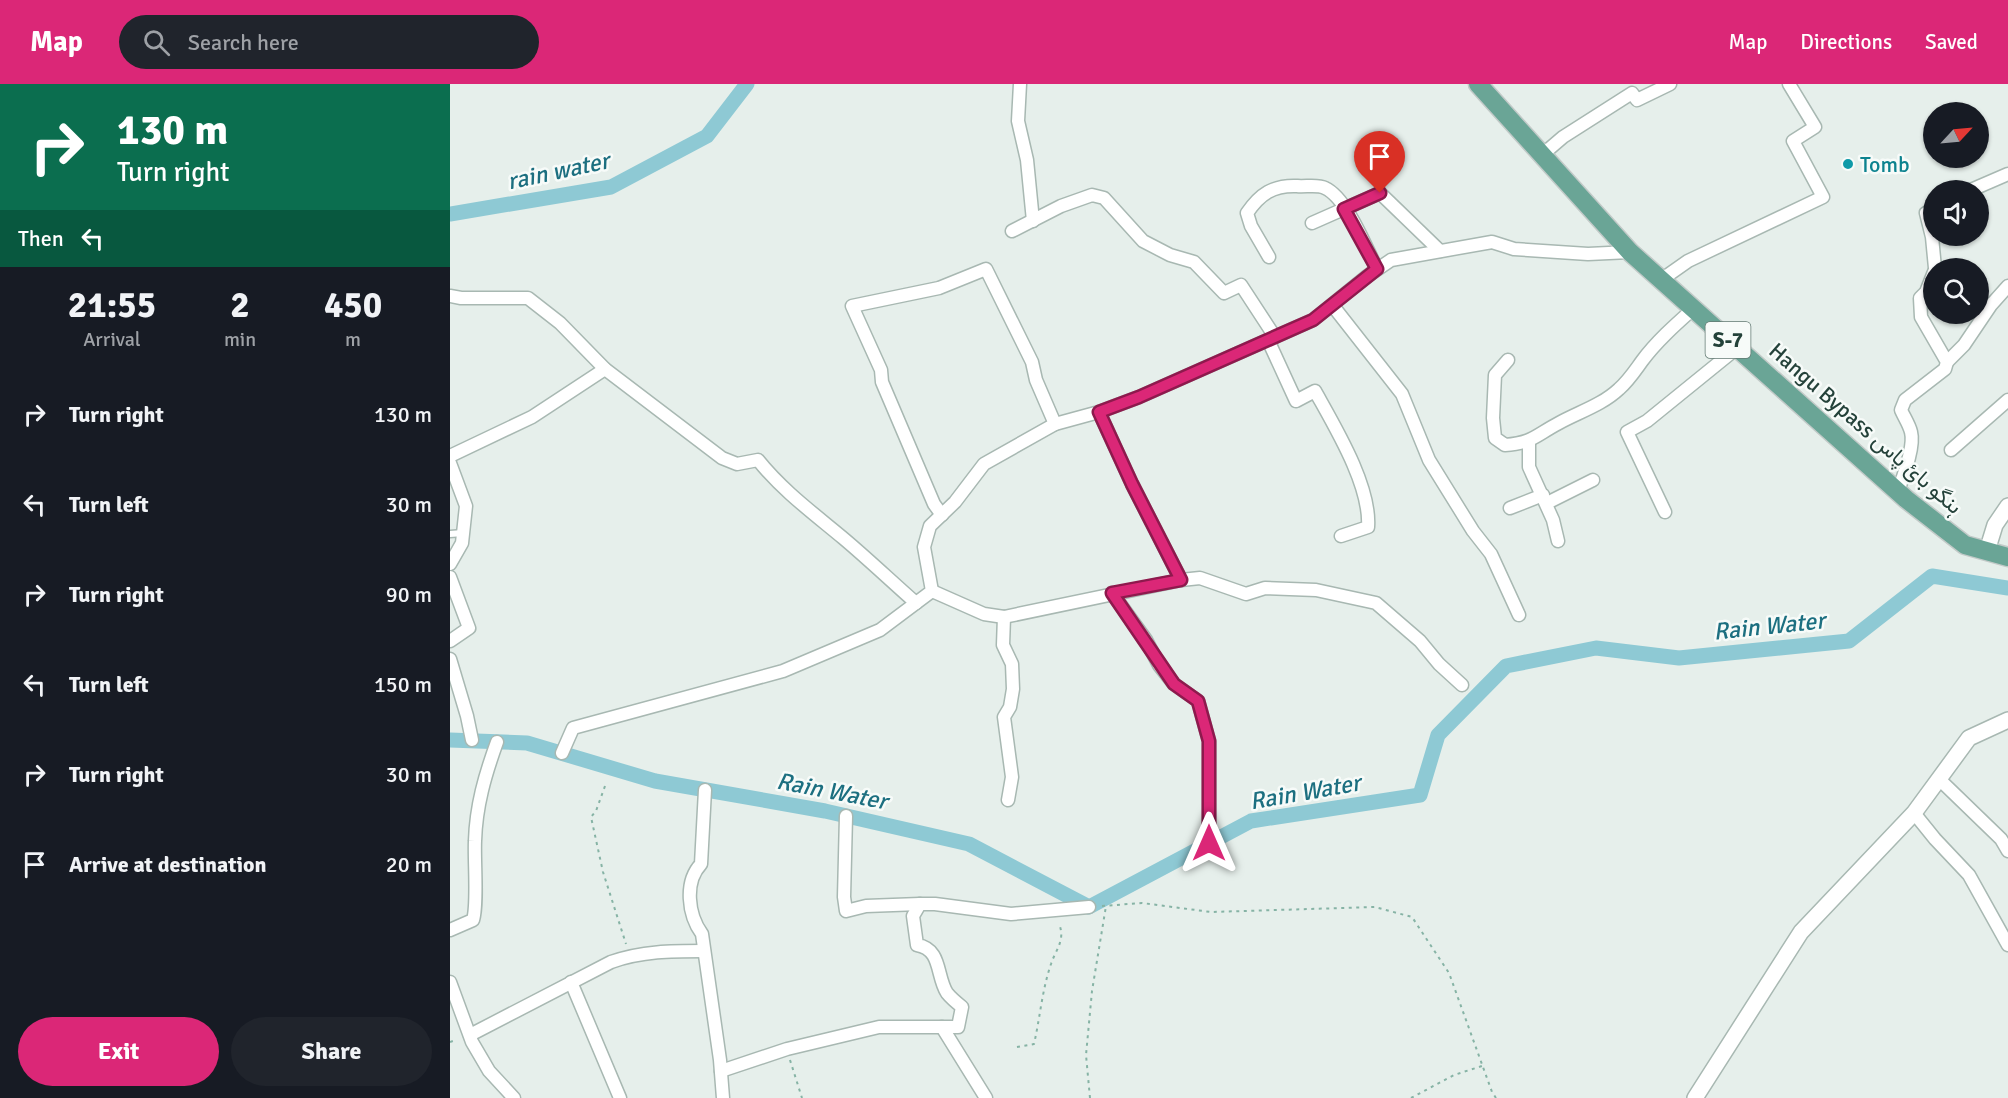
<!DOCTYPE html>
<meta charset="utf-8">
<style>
:root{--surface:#171b24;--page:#20242c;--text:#f1f3f6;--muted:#9ea1a6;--accent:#db2777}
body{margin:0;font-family:Signika,Vazirmatn,sans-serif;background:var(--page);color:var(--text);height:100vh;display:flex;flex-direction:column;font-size:22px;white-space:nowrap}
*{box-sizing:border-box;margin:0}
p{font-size:20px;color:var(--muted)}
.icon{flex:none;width:33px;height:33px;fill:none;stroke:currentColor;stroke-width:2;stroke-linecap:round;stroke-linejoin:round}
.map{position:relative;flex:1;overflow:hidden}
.panel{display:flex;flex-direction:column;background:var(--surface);width:450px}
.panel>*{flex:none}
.guide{background:#0b6e4f;color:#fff;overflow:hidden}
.needle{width:39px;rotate:64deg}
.fabs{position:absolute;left:1473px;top:18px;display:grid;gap:12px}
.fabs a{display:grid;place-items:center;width:66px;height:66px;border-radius:50%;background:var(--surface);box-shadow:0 2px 4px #0004;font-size:30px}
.pin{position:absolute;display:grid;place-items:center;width:51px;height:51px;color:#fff;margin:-62px -26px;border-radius:50% 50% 50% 0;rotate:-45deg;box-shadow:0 0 6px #0007}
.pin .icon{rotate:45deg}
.me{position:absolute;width:66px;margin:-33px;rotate:0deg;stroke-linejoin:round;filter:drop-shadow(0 0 4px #0008)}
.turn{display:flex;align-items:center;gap:21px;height:126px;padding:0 18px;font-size:27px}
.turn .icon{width:78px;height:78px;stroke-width:2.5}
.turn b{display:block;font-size:42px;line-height:51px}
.then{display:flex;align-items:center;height:57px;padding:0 18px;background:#0003;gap:12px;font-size:22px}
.eta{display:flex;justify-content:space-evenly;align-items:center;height:102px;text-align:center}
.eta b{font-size:36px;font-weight:700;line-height:42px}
.action{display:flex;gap:12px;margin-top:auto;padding:12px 18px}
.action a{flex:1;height:69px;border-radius:36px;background:var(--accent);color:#fff;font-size:24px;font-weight:700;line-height:69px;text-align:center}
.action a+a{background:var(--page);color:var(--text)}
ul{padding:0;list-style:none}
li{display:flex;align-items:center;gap:18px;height:90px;padding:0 18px}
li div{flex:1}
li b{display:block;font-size:22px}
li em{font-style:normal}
header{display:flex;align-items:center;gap:36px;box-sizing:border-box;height:84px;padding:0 30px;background:var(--accent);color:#fff}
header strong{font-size:28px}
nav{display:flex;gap:33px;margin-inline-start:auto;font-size:21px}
.search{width:420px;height:54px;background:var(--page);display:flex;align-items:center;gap:15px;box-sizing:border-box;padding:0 21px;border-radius:33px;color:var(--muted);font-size:22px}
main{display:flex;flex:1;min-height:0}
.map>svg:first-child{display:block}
</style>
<header>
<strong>Map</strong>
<div class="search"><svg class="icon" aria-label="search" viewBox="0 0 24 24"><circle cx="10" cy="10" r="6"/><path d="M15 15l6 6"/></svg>Search here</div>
<nav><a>Map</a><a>Directions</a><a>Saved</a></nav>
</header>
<main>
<section class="panel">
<div class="guide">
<div class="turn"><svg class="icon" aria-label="right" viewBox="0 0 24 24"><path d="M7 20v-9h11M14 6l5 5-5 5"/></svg><div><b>130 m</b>Turn right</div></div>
<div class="then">Then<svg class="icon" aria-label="left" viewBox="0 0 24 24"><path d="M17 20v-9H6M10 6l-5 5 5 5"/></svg></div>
</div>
<div class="eta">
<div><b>21:55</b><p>Arrival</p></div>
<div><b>2</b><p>min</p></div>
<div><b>450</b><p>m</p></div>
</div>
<ul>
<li><svg class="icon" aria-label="right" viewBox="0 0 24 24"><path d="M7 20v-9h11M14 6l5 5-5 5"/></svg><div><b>Turn right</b></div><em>130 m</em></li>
<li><svg class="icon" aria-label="left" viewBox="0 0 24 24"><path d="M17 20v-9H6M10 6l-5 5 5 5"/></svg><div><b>Turn left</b></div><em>30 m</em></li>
<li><svg class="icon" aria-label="right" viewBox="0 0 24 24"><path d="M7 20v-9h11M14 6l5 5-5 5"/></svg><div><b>Turn right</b></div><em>90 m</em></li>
<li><svg class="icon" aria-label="left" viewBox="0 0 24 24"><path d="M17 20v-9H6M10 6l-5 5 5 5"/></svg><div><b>Turn left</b></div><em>150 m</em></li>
<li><svg class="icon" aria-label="right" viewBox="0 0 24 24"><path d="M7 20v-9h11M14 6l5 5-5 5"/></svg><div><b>Turn right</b></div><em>30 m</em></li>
<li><svg class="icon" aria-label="arrive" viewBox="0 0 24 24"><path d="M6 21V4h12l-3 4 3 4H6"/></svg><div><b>Arrive at destination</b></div><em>20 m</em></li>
</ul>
<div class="action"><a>Exit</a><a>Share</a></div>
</section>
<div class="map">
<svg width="1558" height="1014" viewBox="0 0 1558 1014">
<rect width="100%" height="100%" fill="#e6efeb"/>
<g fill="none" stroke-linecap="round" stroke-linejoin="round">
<g stroke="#8ec9d4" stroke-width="15">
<polyline points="0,130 161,103 257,52 297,0"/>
<polyline points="0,656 77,659 205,697 375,727 519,760 639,823 801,737 970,711 988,651 1056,582 1146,564 1229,574 1399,557 1482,492 1558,504"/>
</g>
<defs>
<polyline id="service" points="0,450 13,449"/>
<g id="minor">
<polyline points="570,0 568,37 577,76 583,137"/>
<polyline points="1092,71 1113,53 1182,9 1187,16 1220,0"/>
<polyline points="1521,106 1558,90"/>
<polyline points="1484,125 1476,129 1482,153 1485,184"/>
<polyline points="862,139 930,109 990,167"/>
<polyline points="562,147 611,122 642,111 654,114 693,157 720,171 744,178 774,209 791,201 825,253"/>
<path d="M819 173 801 142 797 129C810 110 823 101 847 102 855 103 868 100 875 104 897 114 916 164 927 185"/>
<polyline points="1211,196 1238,177 1373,113 1343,57 1365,43 1339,0"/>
<path d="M0 212 11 214H78L110 239 155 285 272 374 287 380 308 376C332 406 363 429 393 454 418 475 441 497 466 519"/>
<polyline points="883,222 952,310 979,376 1023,447 1041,470 1069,531"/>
<path d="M818 256 846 317 865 307C885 343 921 402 918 443L891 452"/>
<path d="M1058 276 1045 291 1043 334 1045 354 1055 361C1083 359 1086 351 1109 339 1129 328 1152 321 1169 305 1179 296 1184 288 1192 277 1206 258 1225 241 1243 225"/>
<polyline points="1497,278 1514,261 1541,221 1558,202"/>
<polyline points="649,328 682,400 731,496"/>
<polyline points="1079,358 1079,383 1103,436 1108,457"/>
<polyline points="1501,366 1558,316"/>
<polyline points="0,372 82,333 155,285"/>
<polyline points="0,379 16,422 12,459 0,480"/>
<path d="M1448 407C1453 393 1465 363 1461 348 1459 340 1454 333 1451 326L1455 316 1495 285 1497 278 1471 233 1470 214 1476 208 1484 188"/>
<polyline points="1097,419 1143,396"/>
<polyline points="1060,424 1093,411"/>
<polyline points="1215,428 1177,348 1197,337 1287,264"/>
<polyline points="492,431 484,420 432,298 431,286 402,222 489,204 536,185 582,278 586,296 605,340"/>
<polyline points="0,493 19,544 0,557"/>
<polyline points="482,507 534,530 554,533 731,496 750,494 796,510 815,504 866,506 926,519 970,557 989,580 1012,601"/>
<polyline points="662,509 696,556 709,581 724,600 748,617 759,657 759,759"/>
<polyline points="554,533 553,561 562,580 563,605 560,623 554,633 562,693 558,716"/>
<polyline points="0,575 17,632 22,656"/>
<polyline points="112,669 123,644 333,587 430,546 482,507 474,463 480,442 505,418 534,380 605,340 649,328 689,313 863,236 916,193 941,176 1042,158 1064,165 1138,170 1180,168"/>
<polyline points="1489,695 1551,755 1558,767"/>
<path d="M255 706 251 780C234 798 238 831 252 850L270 976 273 1014"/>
<polyline points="1464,729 1485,755 1519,791 1558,861"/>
<polyline points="396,732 394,813 396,827 416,822 470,820"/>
<path d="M0 846 23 836C28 820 24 776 25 757 26 722 35 691 47 658"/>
<polyline points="0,898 22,958 39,987 64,1014"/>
<polyline points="121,898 170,1014"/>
<polyline points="492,943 536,1014"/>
<path d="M20 951 161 878C192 867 222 867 254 867"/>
<path d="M271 987 337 965 429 943H508L512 923C507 919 501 914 497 909 486 892 492 865 467 861L463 832 470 820H485L561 830 639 823"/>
</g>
<g id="tertiary">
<polyline points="1537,467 1545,441 1558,422"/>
<polyline points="1245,1014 1351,848 1464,729 1519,654 1558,636"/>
</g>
<polyline id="primary" points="1028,0 1180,168 1456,415 1515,461 1558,473"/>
</defs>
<use href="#service" stroke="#a8b8b2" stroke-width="9"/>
<use href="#minor" stroke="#a8b8b2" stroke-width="15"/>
<use href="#tertiary" stroke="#a8b8b2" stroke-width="18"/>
<use href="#primary" stroke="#c2cac8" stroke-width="21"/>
<g stroke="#86b3a5" stroke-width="2" stroke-dasharray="3 4.5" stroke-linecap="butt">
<polyline points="155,702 146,727 141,733 153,788 176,860"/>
<polyline points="652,822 692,819 761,828 925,823 962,833 999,889 1042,1008 1046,1014"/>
<polyline points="0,958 6,956"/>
<path d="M567 963 584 960C590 934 592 906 601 880 605 867 616 856 609 840"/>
<polyline points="340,976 352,1014"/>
<polyline points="640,1014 636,971 642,907 656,822"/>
<polyline points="961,1014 1004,991 1032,982"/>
</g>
<use href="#service" stroke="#fff" stroke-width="6"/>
<use href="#minor" stroke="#fff" stroke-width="12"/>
<use href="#tertiary" stroke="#fff" stroke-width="15"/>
<use href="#primary" stroke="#6aa596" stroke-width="18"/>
</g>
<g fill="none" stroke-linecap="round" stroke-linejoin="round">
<defs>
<polyline id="route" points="759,759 759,657 748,617 724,600 662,509 731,496 682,400 649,328 689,313 863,236 927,185 894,125 930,109"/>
</defs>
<use href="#route" stroke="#8e194d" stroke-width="15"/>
<use href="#route" stroke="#db2777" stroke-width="10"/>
</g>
<circle fill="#0f9aa8" stroke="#f7fbf9" stroke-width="2" cx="1398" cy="80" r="6"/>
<g text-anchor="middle" stroke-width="5" stroke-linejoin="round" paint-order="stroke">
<rect fill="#f7fbf9" stroke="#637a73" stroke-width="1.5" x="1255.5" y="238" width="45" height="36" rx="4.5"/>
<g font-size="21" font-weight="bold" fill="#24423a">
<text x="1278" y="263">S-7</text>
</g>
<g font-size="22" fill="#0d838f" stroke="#f7fbf9" text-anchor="start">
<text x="1410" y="88">Tomb</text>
</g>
<g font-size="22" fill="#24423a" stroke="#f7fbf9">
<text transform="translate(1416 344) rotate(41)" y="8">Hangu Bypass ہنگو بائ پاس</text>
</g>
<g font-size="24" font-style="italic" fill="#1c6f80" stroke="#f7fbf9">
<text transform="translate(108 87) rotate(-12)" y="8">rain water</text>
<text transform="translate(1319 542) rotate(-6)" y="8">Rain Water</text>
<text transform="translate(382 707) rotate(11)" y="8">Rain Water</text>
<text transform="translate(855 708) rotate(-10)" y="8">Rain Water</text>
</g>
</g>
</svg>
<div class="fabs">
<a><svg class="needle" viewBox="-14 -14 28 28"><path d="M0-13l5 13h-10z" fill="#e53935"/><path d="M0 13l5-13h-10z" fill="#9ea1a6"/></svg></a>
<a><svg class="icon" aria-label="sound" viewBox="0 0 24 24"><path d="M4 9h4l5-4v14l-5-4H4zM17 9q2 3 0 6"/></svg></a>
<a><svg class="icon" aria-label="search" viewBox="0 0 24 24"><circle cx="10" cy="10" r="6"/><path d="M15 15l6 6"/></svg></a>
</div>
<div class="pin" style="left:930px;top:109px;background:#d93025"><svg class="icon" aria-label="arrive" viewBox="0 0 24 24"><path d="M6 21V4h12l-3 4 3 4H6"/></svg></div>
<svg class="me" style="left:759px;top:759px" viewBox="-20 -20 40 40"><path d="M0-17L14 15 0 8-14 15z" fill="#db2777" stroke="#fff" stroke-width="4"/></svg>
</div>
</main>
